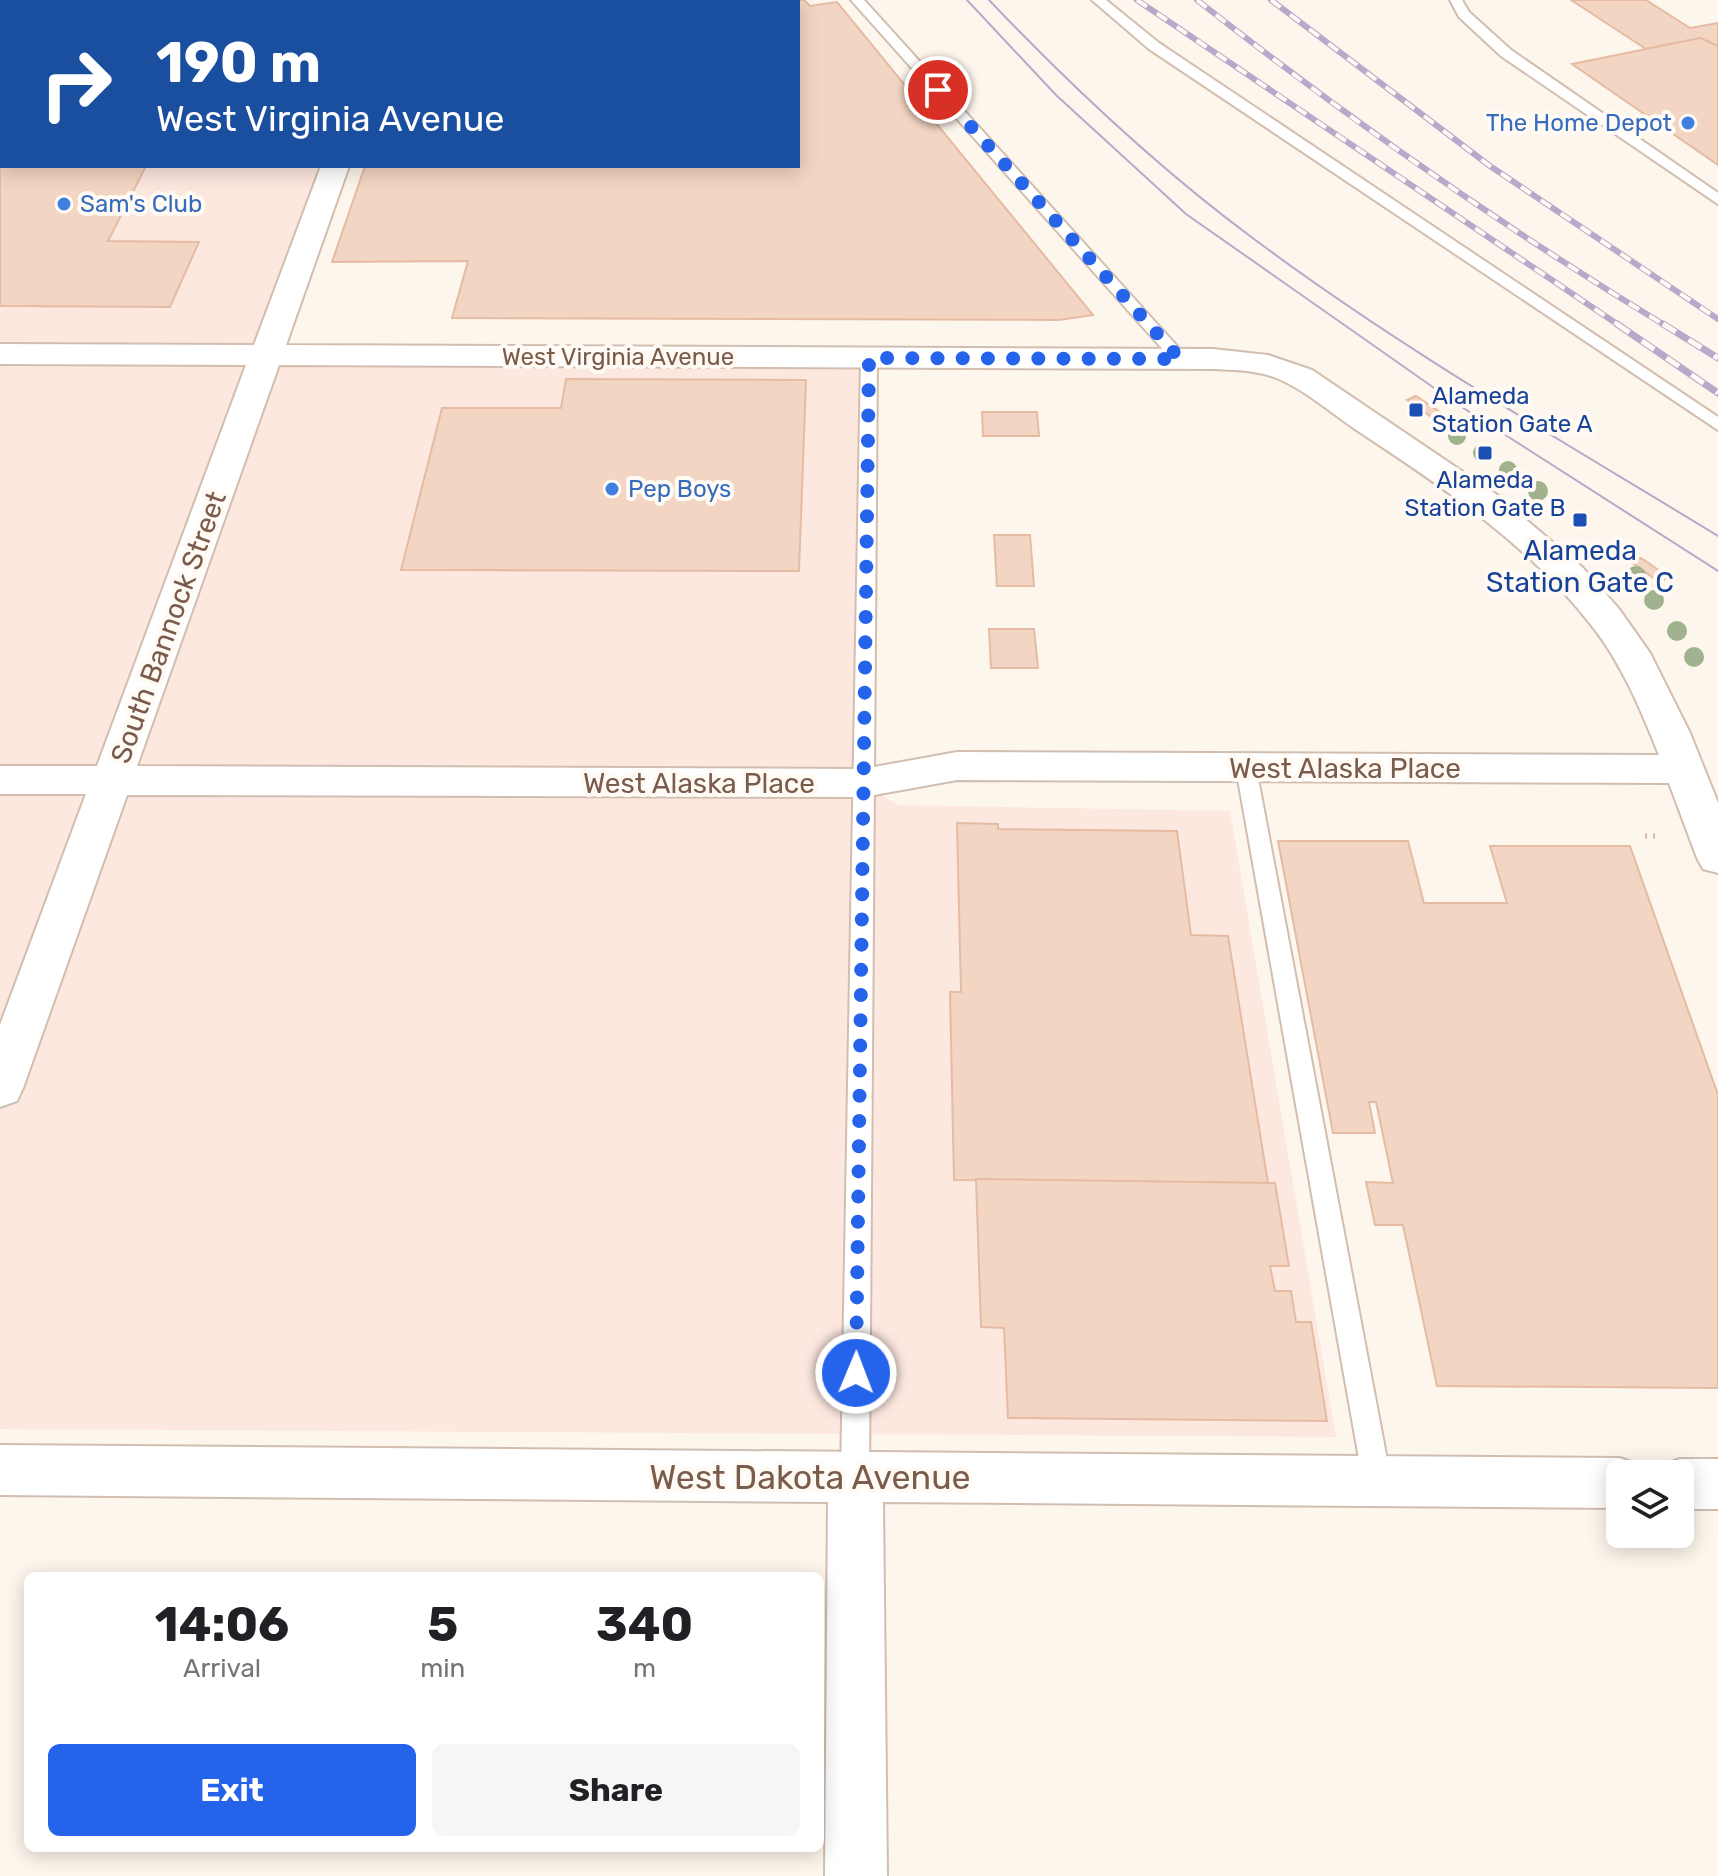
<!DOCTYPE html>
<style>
:root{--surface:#fff;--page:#f6f6f6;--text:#202124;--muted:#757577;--accent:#2563eb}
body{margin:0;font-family:Rubik,sans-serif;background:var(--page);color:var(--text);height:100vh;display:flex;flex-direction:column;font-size:30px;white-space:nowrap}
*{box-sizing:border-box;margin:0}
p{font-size:26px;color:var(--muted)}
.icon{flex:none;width:44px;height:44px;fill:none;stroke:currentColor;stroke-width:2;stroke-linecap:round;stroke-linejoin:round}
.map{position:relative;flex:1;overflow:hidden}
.side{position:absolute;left:24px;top:1572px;width:800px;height:280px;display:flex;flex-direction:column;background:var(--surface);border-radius:12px;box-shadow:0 4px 20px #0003}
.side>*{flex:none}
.hud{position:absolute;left:0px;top:0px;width:800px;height:168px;box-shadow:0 4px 20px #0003;background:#1a4fa0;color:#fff;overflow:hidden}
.fabs{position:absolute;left:1606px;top:1460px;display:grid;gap:16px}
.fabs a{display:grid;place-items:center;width:88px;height:88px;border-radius:12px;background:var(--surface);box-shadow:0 4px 20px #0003;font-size:40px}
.pin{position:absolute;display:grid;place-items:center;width:68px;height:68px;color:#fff;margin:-34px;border:4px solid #fff;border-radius:50%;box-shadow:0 2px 8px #0007}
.me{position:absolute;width:88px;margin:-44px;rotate:1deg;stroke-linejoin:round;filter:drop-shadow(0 0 6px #0008)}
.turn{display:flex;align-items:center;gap:28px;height:168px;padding:0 24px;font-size:36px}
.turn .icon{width:104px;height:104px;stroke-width:2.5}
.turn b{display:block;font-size:56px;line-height:68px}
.eta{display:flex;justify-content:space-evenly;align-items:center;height:136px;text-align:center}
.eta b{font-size:48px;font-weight:700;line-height:56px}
.cta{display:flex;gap:16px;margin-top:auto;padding:16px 24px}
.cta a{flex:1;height:92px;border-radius:12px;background:var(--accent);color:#fff;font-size:32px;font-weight:700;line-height:92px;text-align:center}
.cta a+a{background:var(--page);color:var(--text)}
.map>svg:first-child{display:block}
</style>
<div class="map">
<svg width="1718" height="1876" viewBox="0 0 1718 1876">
<rect width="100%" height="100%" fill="#fdf6ec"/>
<polygon fill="#fde8e0" points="0,44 2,166 335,166 267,354 869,358 864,783 897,805 1230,811 1336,1437 0,1429"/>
<g fill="#f3d5c3" stroke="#e6bba3" stroke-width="2">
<polygon points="0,0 424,0 2,2 0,44"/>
<polygon points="424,0 804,0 810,6 837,2 1093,315 1059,320 452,318 468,261 332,262 365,166 798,166 798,2"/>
<polygon points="1571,0 1646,0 1690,28 1718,23 1718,46 1700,38 1646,49"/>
<polygon points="1700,38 1718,46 1718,165 1572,64"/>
<polygon points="0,44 2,166 146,166 108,241 199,242 170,307 0,306"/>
<polygon points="566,379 806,380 799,571 401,570 442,408 561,408"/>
<polygon points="1416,396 1440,412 1430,416 1407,400"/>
<polygon points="982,412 1037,412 1039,436 983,436"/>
<polygon points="994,535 1030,535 1034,586 997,586"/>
<polygon points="1641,558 1669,577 1659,582 1631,562"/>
<polygon points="989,629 1034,629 1038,668 991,668"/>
<polygon points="957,823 998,824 998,829 1177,831 1191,935 1228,936 1268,1183 954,1180 950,992 961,992"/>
<polygon points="1278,841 1408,841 1424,903 1507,903 1490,846 1630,846 1718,1095 1718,1388 1437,1386 1403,1225 1375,1225 1366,1182 1393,1183 1376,1102 1369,1102 1375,1133 1333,1133"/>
<polygon points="976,1179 1275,1183 1289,1266 1270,1266 1275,1291 1291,1291 1296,1322 1311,1322 1327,1421 1008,1418 1004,1328 981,1327"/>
</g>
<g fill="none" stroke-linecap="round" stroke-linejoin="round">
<defs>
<g id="lane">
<polygon points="851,0 864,0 1186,356 1186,362 1174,362"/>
<polygon points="1092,0 1106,0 1159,43 1718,417 1718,430 1149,49"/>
<polygon points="1450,0 1462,0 1469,12 1511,50 1718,193 1718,204 1501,56 1459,17"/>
<polygon points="869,353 877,358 869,1477 865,1486 855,1490 845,1486 841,1477 861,358"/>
<polygon points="1246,761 1256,768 1391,1481 1387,1490 1377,1494 1367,1490 1363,1481 1236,768"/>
</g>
<g id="street">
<path d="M321 166H349L286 345 1213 349 1268 355 1312 370 1497 495 1583 568 1619 609 1650 653 1690 733 1718 803V873L1703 869 1697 858 1669 783 957 780 863 797 127 795 23 1088 17 1101 0 1107V1025L86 794H0V766H97L246 365 0 364V344L254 345ZM279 365 1213 369C1235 370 1258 370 1279 379 1306 391 1330 412 1355 429 1440 485 1529 544 1592 626 1622 664 1641 710 1659 755L957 752 863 769 137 766Z"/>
<polygon points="0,1445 1620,1458 1639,1465 1643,1474 1620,1474 1620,1508 883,1502 887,1876 825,1876 828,1502 0,1495"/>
<polygon points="1680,1459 1718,1459 1718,1509 1680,1509 1680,1474 1657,1474 1661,1466"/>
</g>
</defs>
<use href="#lane" stroke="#d1beb0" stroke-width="4"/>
<use href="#street" stroke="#d1beb0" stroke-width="4"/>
<polyline stroke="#d9b8a5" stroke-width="5" stroke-dasharray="2 6" stroke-linecap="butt" points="1645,836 1657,836"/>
<use href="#lane" fill="#fff" fill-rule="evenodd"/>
<use href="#street" fill="#fff" fill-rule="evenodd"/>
<g stroke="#b9a8c9" stroke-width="2">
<polyline points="967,0 1056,95 1186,214 1457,404 1718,571"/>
<path d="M989 0C1071 86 1158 168 1254 239 1401 349 1561 440 1718 536"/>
</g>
<defs>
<g id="rail-far1">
<polyline points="1137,0 1620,326"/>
<path d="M1197 0C1347 118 1503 227 1666 326"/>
<polyline points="1271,0 1490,166 1718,319"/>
</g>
<g id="rail">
<polyline points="1617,324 1718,393"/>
<polyline points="1663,324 1718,358"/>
</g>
</defs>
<use href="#rail-far1" stroke="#b9a8c9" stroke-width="6"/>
<use href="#rail" stroke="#b9a8c9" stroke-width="7"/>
<use href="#rail-far1" stroke="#fffaf3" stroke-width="4" stroke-dasharray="12" stroke-linecap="butt"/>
<use href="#rail" stroke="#fffaf3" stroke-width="5" stroke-dasharray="15" stroke-linecap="butt"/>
</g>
<g fill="#a0b28e">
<circle cx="1457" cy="436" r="9"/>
<circle cx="1482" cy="453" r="9"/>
<circle cx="1508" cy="470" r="9"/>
<circle cx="1538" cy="491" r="10"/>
<circle cx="1636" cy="576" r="10"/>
<circle cx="1654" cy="600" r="10"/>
<circle cx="1677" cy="631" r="10"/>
<circle cx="1694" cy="657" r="10"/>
</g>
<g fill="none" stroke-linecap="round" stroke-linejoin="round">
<polyline stroke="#2563eb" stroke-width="14" stroke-dasharray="0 25.2" points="856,1373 869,358 1180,359 938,90"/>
</g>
<g fill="#3f7fe0" stroke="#fffaf3" stroke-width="3">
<circle cx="1688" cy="123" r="8"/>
<circle cx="64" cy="204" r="8"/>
<circle cx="612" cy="489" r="8"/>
</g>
<g fill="#1a4fb4" stroke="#fffaf3" stroke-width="3">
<rect x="1408" y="402" width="16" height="16" rx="4"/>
<rect x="1477" y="445" width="16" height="16" rx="4"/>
<rect x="1572" y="512" width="16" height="16" rx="4"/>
</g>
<g text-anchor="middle" stroke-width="8" stroke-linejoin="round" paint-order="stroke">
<g font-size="24" fill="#366cbe" stroke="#fffaf3" text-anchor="start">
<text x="1672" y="131" text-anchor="end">The Home Depot</text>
<text x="80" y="212">Sam's Club</text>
<text x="628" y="497">Pep Boys</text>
</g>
<g font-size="24" fill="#7a5c4d" stroke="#fffaf3">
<text x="618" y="365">West Virginia Avenue</text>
</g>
<g font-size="24" fill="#164399" stroke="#fffaf3" text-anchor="start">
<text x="1432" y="404">Alameda<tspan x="1432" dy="28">Station Gate A</tspan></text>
<text x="1485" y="488" text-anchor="middle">Alameda<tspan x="1485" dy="28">Station Gate B</tspan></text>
</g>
<g font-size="28" fill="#164399" stroke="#fffaf3">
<text x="1580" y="560">Alameda<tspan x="1580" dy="32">Station Gate C</tspan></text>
</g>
<g font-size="28" fill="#7a5c4d" stroke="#fffaf3">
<text transform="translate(168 627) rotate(-70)" y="10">South Bannock Street</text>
<text x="1345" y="778">West Alaska Place</text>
<text x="699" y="793">West Alaska Place</text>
</g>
<g font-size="34" fill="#7a5c4d" stroke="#fffaf3">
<text x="810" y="1489">West Dakota Avenue</text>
</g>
</g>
</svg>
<div class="fabs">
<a><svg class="icon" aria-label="layers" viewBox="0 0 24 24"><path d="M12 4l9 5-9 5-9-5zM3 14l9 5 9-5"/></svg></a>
</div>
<div class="pin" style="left:938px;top:90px;background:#d93025"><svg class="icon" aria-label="arrive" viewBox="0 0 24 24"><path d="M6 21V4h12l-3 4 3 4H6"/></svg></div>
<svg class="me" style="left:856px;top:1373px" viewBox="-20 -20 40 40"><circle r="17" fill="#2563eb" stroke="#fff" stroke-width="3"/><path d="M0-11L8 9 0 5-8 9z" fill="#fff"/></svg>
<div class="hud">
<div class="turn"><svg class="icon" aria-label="right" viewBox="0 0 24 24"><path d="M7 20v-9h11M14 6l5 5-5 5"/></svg><div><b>190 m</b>West Virginia Avenue</div></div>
</div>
<section class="side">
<div class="eta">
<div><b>14:06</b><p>Arrival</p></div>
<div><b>5</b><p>min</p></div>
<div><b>340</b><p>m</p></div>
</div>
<div class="cta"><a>Exit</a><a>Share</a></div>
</section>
</div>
